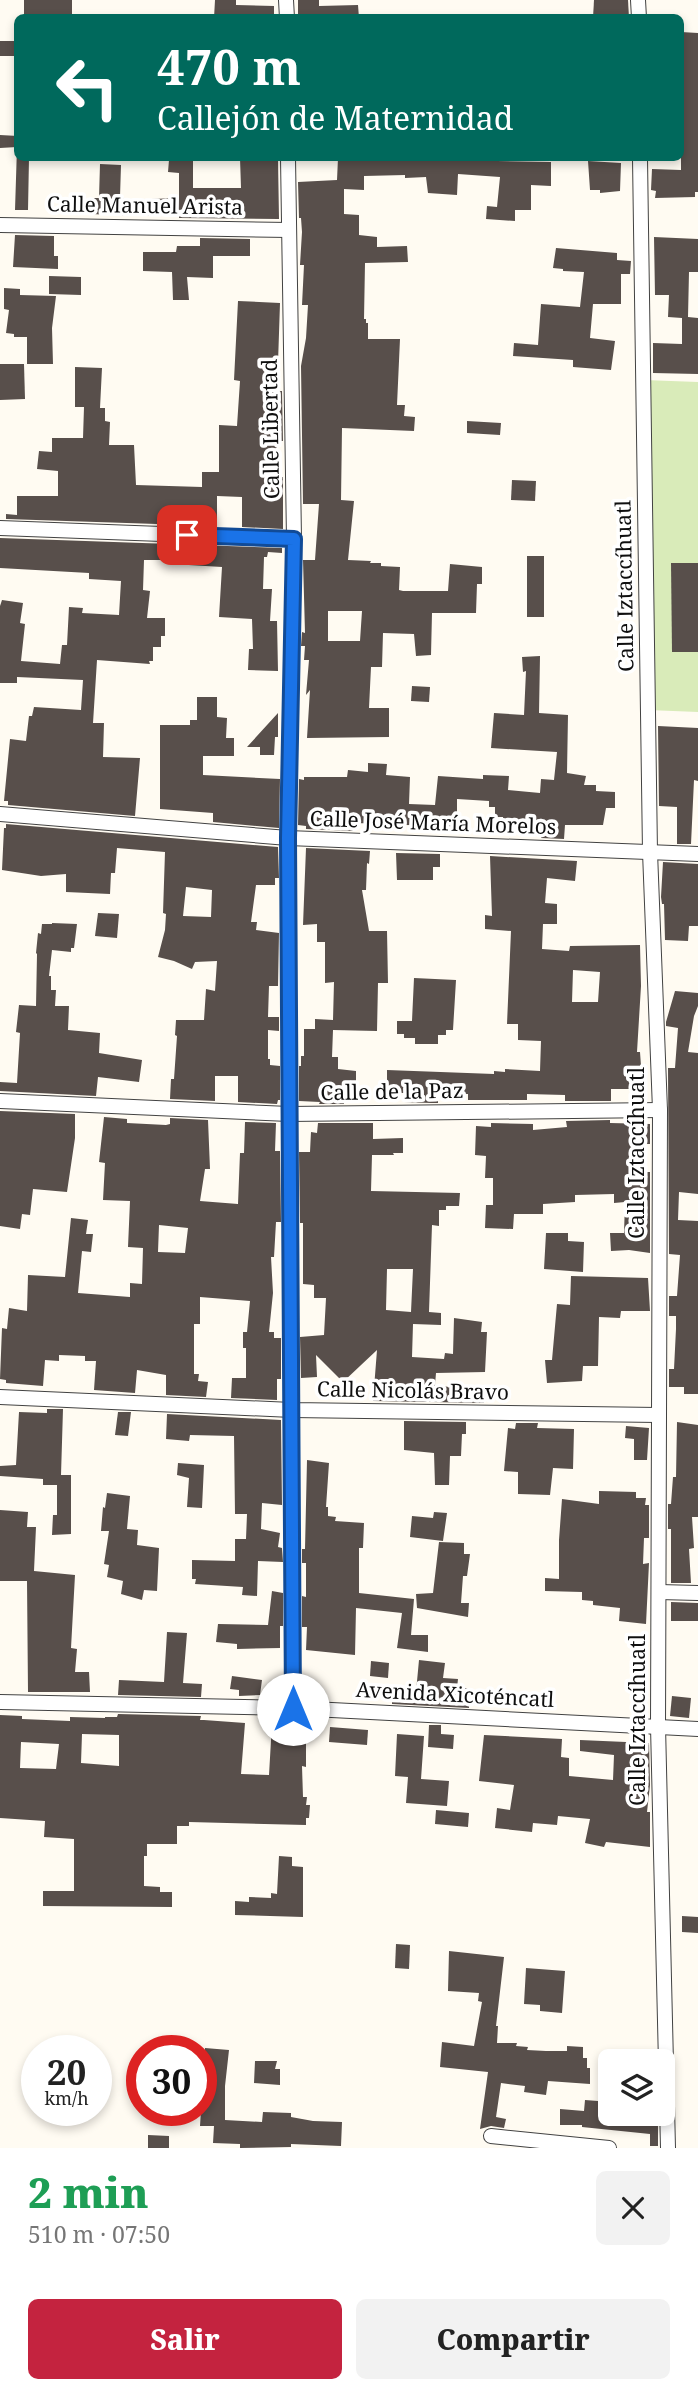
<!DOCTYPE html>
<html lang="es">
<meta charset="utf-8">
<style>
:root{--surface:#fff;--page:#f2f2f2;--text:#222;--muted:#767676;--accent:#c4233f}
body{margin:0;font-family:"Noto Serif",serif;background:var(--page);color:var(--text);height:100vh;display:flex;flex-direction:column;font-size:26px;white-space:nowrap}
*{box-sizing:border-box;margin:0}
p{font-size:23px;color:var(--muted)}
.icon{flex:none;width:38px;height:38px;fill:none;stroke:currentColor;stroke-width:2;stroke-linecap:round;stroke-linejoin:round}
.map{position:relative;height:2148px;overflow:hidden}
.drawer{display:flex;flex-direction:column;background:var(--surface);flex:1}
.drawer>*{flex:none}
.guide{position:absolute;left:14px;top:14px;width:670px;height:147px;border-radius:10px;box-shadow:0 4px 10px #0003;background:#00695c;color:#fff;overflow:hidden}
.tools{position:absolute;left:598px;top:2049px;display:grid;gap:14px}
.tools a{display:grid;place-items:center;width:77px;height:77px;border-radius:10px;background:var(--surface);box-shadow:0 4px 10px #0003;font-size:35px}
.speed{position:absolute;left:21px;top:2035px;display:flex;gap:14px;font-size:35px;font-weight:700;text-align:center}
.speed>*{display:grid;place-content:center;width:91px;height:91px;border-radius:50%;background:var(--surface);box-shadow:0 4px 10px #0003;line-height:1}
.speed small{font-size:18px;font-weight:400}
.speed .limit{border:10px solid #d22;background:#fff;color:#111}
.pin{position:absolute;display:grid;place-items:center;width:60px;height:60px;color:#fff;margin:-30px;border-radius:14px;box-shadow:0 4px 10px #0006}
.me{position:absolute;width:77px;margin:-38px;rotate:0deg;stroke-linejoin:round;filter:drop-shadow(0 0 5px #0008)}
.turn{display:flex;align-items:center;gap:24px;height:147px;padding:0 28px;font-size:32px}
.turn .icon{width:91px;height:91px;stroke-width:2.5}
.turn b{display:block;font-size:49px;line-height:60px}
.round{display:grid;place-items:center;flex:none;width:74px;height:74px;border-radius:10px;background:var(--page)}
.overview{display:flex;align-items:center;justify-content:space-between;height:119px;padding:0 28px}
h1{font-size:42px;font-weight:800;line-height:52px;color:#1e9e55}
.cta{display:flex;gap:14px;margin-top:auto;padding:14px 28px}
.cta a{flex:1;height:80px;border-radius:10px;background:var(--accent);color:#fff;font-size:28px;font-weight:800;line-height:80px;text-align:center}
.cta a+a{background:var(--page);color:var(--text)}
.map>svg:first-child{display:block}
</style>
<div class="map">
<svg width="698" height="2148" viewBox="0 0 698 2148">
<rect width="100%" height="100%" fill="#fffbf2"/>
<polygon fill="#d9ebb9" points="644,380 698,382 698,712 648,710"/>
<g fill="#584f4b" fill-rule="evenodd">
<rect x="24" y="0" width="48" height="18"/>
<polygon points="215,0 236,0 236,5 274,6 274,18 214,18"/>
<polygon points="298,0 319,0 319,6 358,5 359,18 298,18"/>
<polygon points="594,0 628,0 629,18 593,18"/>
<polygon points="681,32 698,33 698,192 695,192 695,197 655,198 656,191 651,190 652,169 681,170"/>
<rect x="0" y="41" width="18" height="15"/>
<polygon points="0,135 18,136 18,158 29,158 28,210 15,210 17,147 0,148"/>
<polygon points="240,158 278,159 279,219 179,218 179,215 136,216 91,214 92,198 99,198 100,164 121,165 120,197 124,198 124,200 179,198 179,173 168,172 169,160 193,161 193,188 241,188"/>
<path d="M338 158 551 162V186L531 185V210H515V221L486 219 487 206 497 207 500 177 458 174 457 195 428 193 426 177 405 178V175L364 176V190L344 189V214L359 215V235L377 237V247L407 246 408 262 365 263 364 319H366V323H368V339H400L397 405H405L404 416 415 417 414 431 342 428 341 500 354 501 348 560 371 561 370 563H381V566L400 567 399 590 403 591H448L450 564 482 567V584H477L476 613H432L431 655 416 656 414 634 383 633 382 667H371L369 708H389V737L307 738 310 690 306 695 309 660H304L305 646H301L302 632 305 633 303 560H315L319 504H303L301 366 306 338 308 305H302L304 265H300L302 232 301 218H299L298 182 337 180ZM328 611H362L360 641H328Z"/>
<polygon points="588,161 621,163 620,191 600,193 600,190 590,190"/>
<polygon points="15,235 54,236 54,256 58,256 58,269 13,267"/>
<polygon points="654,237 698,239 698,272 689,272 688,317 698,318 698,374 653,373 653,343 682,344 682,318 668,317 669,295 655,295"/>
<polygon points="200,238 250,239 250,256 213,256 213,278 187,277 189,300 173,300 172,272 143,271 143,252 176,252 177,246 200,246"/>
<polygon points="556,248 617,253 617,260 631,261 630,274 621,274 621,304 593,304 590,338 615,341 611,370 573,367 573,360 513,356 514,343 538,345 541,304 580,307 584,272 563,271 563,269 553,268"/>
<polygon points="49,276 81,277 81,295 49,294"/>
<polygon points="4,288 20,289 20,295 56,296 52,328 53,364 27,364 27,337 14,337 14,334 6,333 9,310 4,309"/>
<polygon points="238,301 280,303 278,363 274,362 274,391 282,391 283,441 277,441 275,477 283,477 283,529 242,527 242,497 217,496 217,526 6,519 6,514 17,515 17,496 58,496 58,471 37,469 39,451 52,452 52,438 83,438 84,407 75,407 75,367 102,368 100,408 105,408 105,421 110,422 109,445 134,445 136,485 202,487 202,472 219,472 219,425 237,426 240,381 234,380"/>
<polygon points="0,364 24,364 25,399 0,400"/>
<polygon points="467,421 501,423 500,435 467,433"/>
<polygon points="512,480 536,481 535,501 511,500"/>
<polygon points="0,538 282,548 282,553 268,552 267,557 264,557 263,589 272,589 270,621 277,621 278,671 248,670 249,649 253,649 252,619 219,617 222,567 172,564 172,560 144,560 143,590 150,591 147,618 165,618 165,636 161,636 161,647 153,647 153,661 149,661 150,664 97,660 93,723 104,723 103,757 140,758 135,816 8,805 8,801 4,801 10,739 26,741 29,716 32,716 34,707 81,710 83,680 17,677 17,683 0,683 0,606 2,600 23,603 20,623 25,624 21,661 60,664 62,645 67,645 69,607 83,608 82,613 119,615 121,581 89,579 89,573 0,568"/>
<rect x="527" y="556" width="17" height="61"/>
<polygon points="671,563 698,563 698,652 672,652"/>
<polygon points="540,656 539,713 568,715 567,773 586,776 584,785 596,785 596,791 615,792 615,808 606,808 603,825 565,825 564,839 541,838 542,824 503,827 503,817 495,817 495,807 489,807 489,801 457,799 457,827 356,823 355,831 306,829 306,826 298,825 299,779 304,780 304,777 347,777 348,770 368,772 368,763 387,764 386,775 410,777 409,804 435,805 438,776 483,779 483,775 509,776 508,790 540,793 541,779 554,780 557,752 491,748 494,713 524,715 526,671 523,672 522,657"/>
<polygon points="412,686 430,687 429,702 411,701"/>
<polygon points="197,697 217,697 217,717 227,718 226,738 234,738 234,756 203,756 203,775 280,779 279,828 213,822 213,813 160,809 160,725 190,725 190,720 197,720"/>
<polygon points="278,713 278,737 275,737 274,755 260,755 260,747 247,747"/>
<polygon points="658,726 698,728 698,781 694,780 691,844 677,844 677,807 659,806"/>
<path d="M6 824 278 847 279 878H275V885H256L251 922H257L256 930 279 933 278 986H269L268 1017H279V1031L268 1030V1059H270V1065L280 1066V1100H278L277 1104 238 1102V1076H215V1101L170 1099 171 1079H174L177 1036 175 1035 176 1020H204L206 989 215 991 217 961 195 962 192 969 174 961 158 957 165 930 166 914 163 913 165 852 117 848 115 873H111L110 894 66 892V874L41 876 2 870 4 828H6ZM186 887 212 890 211 917 183 916Z"/>
<polygon points="306,848 370,851 369,864 367,863 366,890 362,890 369,931 387,931 388,983 378,983 377,1031 333,1030 332,1057 338,1057 338,1069 356,1071 356,1087 344,1087 344,1104 319,1104 320,1102 299,1101 299,1066 301,1066 301,1056 304,1056 304,1029 315,1029 315,1019 333,1020 334,982 325,983 325,942 317,942 317,924 303,925"/>
<polygon points="396,853 440,854 440,867 433,867 433,880 397,880"/>
<path d="M490 856 577 861 575 881 547 878 545 903 557 904V924H543L542 949 569 951 570 946 640 945 641 986 637 1052H640L642 1080H633V1089H611V1101H565V1095L527 1094V1100H468V1094L438 1093V1103H431L404 1102 405 1093H387V1070L494 1074V1071L505 1072V1069L540 1071 541 1041 518 1040V1024H507L511 931 485 929V915L492 916ZM573 970 600 972 598 1002H572Z"/>
<polygon points="663,862 698,864 698,926 689,926 688,941 665,940 664,904 662,904 661,897"/>
<polygon points="98,913 119,914 117,938 95,936"/>
<polygon points="52,923 77,924 74,948 71,948 71,952 52,950 49,976 51,976 51,990 56,990 55,1006 69,1006 68,1030 100,1033 99,1053 142,1060 139,1082 98,1077 96,1096 0,1091 0,1082 17,1083 20,1033 16,1032 19,1005 36,1006 37,954 36,953 38,933 41,934 42,924 52,924"/>
<polygon points="414,978 456,980 453,1030 446,1030 446,1035 438,1035 438,1044 415,1044 415,1038 404,1038 404,1034 397,1034 397,1021 412,1021"/>
<polygon points="675,991 698,993 698,1006 694,1016 688,1052 698,1053 698,1194 679,1192 678,1220 698,1221 698,1394 684,1394 684,1387 669,1387 669,1369 674,1369 676,1329 676,1316 669,1316 669,1296 677,1296 680,1255 669,1254 668,1068 675,1068 678,1028 666,1026 666,1022"/>
<polygon points="0,1111 75,1114 75,1138 67,1192 33,1189 30,1215 22,1214 20,1229 0,1226"/>
<path d="M104 1117 127 1119V1123L166 1125 170 1124V1118L208 1120 210 1169H205L200 1201 238 1204 240 1153H244L245 1122 276 1123 275 1151H280L281 1222H276L274 1257H271L273 1293 269 1332H274V1338H281V1379H277V1400L231 1398 232 1378H246V1348H243V1332H247L250 1301 200 1297V1324H194V1374H199L198 1381 208 1382 206 1397 166 1395V1375L137 1370 135 1393 94 1390 96 1361H85V1356L59 1355V1361L45 1360 43 1386 6 1383V1380L0 1379 2 1328 7 1329 9 1308 27 1311 28 1275 65 1277 71 1218 88 1220 86 1234H93L91 1252 82 1251 78 1293 130 1297V1283L142 1284 143 1248 128 1247 130 1201 103 1200 105 1163 99 1162ZM159 1225 188 1228 185 1253 158 1252Z"/>
<polygon points="610,1120 610,1123 650,1124 650,1144 635,1144 635,1172 650,1172 650,1253 629,1250 611,1251 610,1233 624,1233 625,1202 614,1203 614,1194 575,1195 575,1202 543,1204 543,1214 514,1214 513,1229 485,1228 486,1205 493,1205 493,1178 485,1178 486,1156 475,1155 476,1126 491,1127 491,1123 533,1124 533,1130 567,1127 566,1121"/>
<path d="M318 1123H373V1139L403 1138V1153H393L394 1155H372L371 1191 460 1193 459 1206H446V1210H439V1226L432 1225 429 1312 441 1313V1325L413 1324 412 1357 444 1359 445 1353 453 1354 454 1318 482 1322 481 1332H487L485 1372 436 1373 435 1385 485 1392 484 1403 373 1401 377 1350 343 1382 316 1355 317 1377 301 1378 300 1337 324 1335 326 1298H314V1285L303 1284V1223H300L299 1152H310L311 1132 317 1133ZM387 1269H413L411 1312 386 1310Z"/>
<polygon points="546,1233 568,1233 568,1241 584,1242 583,1272 544,1269"/>
<polygon points="571,1276 648,1278 650,1311 621,1311 620,1318 599,1317 598,1366 583,1366 582,1381 547,1383 545,1360 552,1360 557,1304 570,1305"/>
<polygon points="47,1409 63,1409 61,1475 71,1475 71,1534 52,1535 53,1515 57,1515 57,1485 43,1485 43,1479 0,1476 0,1466 16,1465 19,1412 47,1413"/>
<polygon points="118,1412 131,1412 128,1436 115,1435"/>
<polygon points="167,1414 281,1420 282,1505 262,1503 261,1529 280,1533 278,1547 282,1548 283,1562 258,1561 257,1596 242,1595 243,1587 195,1584 196,1579 192,1579 192,1560 235,1561 235,1539 246,1539 247,1514 235,1514 234,1436 190,1435 189,1441 166,1439"/>
<polygon points="404,1421 466,1422 466,1434 462,1434 461,1456 450,1456 449,1485 435,1485 434,1453 404,1450"/>
<polygon points="677,1422 698,1425 698,1517 692,1517 694,1548 689,1549 691,1583 671,1583 671,1529 668,1529 668,1504 671,1504 673,1477 676,1477"/>
<polygon points="516,1423 538,1423 537,1428 574,1429 573,1469 553,1468 550,1495 518,1494 518,1472 504,1471 508,1428 515,1429"/>
<polygon points="626,1426 649,1428 647,1460 634,1460 634,1439 625,1438"/>
<polygon points="307,1460 329,1463 326,1507 328,1507 328,1516 336,1517 335,1521 364,1523 363,1548 359,1548 359,1593 414,1599 411,1635 428,1635 428,1652 397,1648 402,1613 356,1608 355,1655 306,1650 307,1627 302,1627 302,1596 306,1597 306,1563 302,1563 302,1549 305,1549"/>
<polygon points="178,1463 204,1465 202,1508 187,1507 189,1478 177,1475"/>
<polygon points="599,1491 636,1492 636,1498 646,1498 645,1505 649,1505 649,1538 644,1538 643,1564 649,1563 646,1624 619,1621 620,1608 593,1605 593,1601 582,1600 582,1592 545,1591 545,1578 559,1579 559,1540 562,1499 599,1504"/>
<polygon points="107,1493 130,1496 127,1529 138,1530 137,1545 159,1548 157,1591 144,1590 142,1600 121,1594 123,1581 107,1577 109,1565 104,1564 109,1531 101,1531 103,1507 105,1508"/>
<polygon points="0,1510 28,1512 27,1527 36,1527 34,1571 75,1575 71,1648 77,1649 75,1672 89,1672 90,1692 28,1692 27,1581 0,1581"/>
<polygon points="434,1512 447,1513 443,1541 410,1537 412,1516 433,1518"/>
<polygon points="439,1542 464,1543 464,1554 470,1554 467,1576 463,1576 461,1603 469,1603 468,1617 417,1608 416,1594 433,1593"/>
<polygon points="272,1591 283,1593 283,1626 280,1626 280,1648 237,1649 237,1644 216,1642 218,1624 268,1625"/>
<polygon points="671,1602 698,1603 698,1621 671,1621"/>
<polygon points="167,1632 187,1633 183,1683 202,1684 201,1697 118,1695 119,1680 164,1682"/>
<polygon points="419,1660 445,1663 443,1678 458,1679 457,1688 470,1688 469,1708 392,1704 392,1691 416,1692"/>
<polygon points="371,1661 389,1663 388,1678 370,1676"/>
<polygon points="232,1676 262,1680 260,1695 239,1696 239,1690 230,1689"/>
<polygon points="672,1696 691,1698 689,1718 670,1716"/>
<path d="M118 1714 201 1716 200 1720H204L245 1723 241 1774 269 1775 272 1723 306 1724V1767L302 1766 303 1797H307L306 1805H310L309 1818H306V1825L189 1822V1826H177V1844H147V1856H144V1886L160 1887V1892H172V1907L43 1906V1891H74V1839L44 1837 45 1821 0 1818V1715L22 1716V1719L70 1721V1717L105 1718V1717H117ZM82 1734 119 1735V1766L81 1763ZM21 1742 59 1744 56 1769 20 1768Z"/>
<polygon points="429,1725 441,1725 441,1734 454,1735 453,1749 428,1747"/>
<polygon points="330,1727 368,1730 367,1745 329,1742"/>
<polygon points="397,1734 424,1736 421,1779 449,1781 447,1806 406,1803 408,1777 395,1776"/>
<polygon points="484,1735 562,1739 561,1757 569,1758 569,1776 613,1780 614,1755 580,1751 580,1740 649,1743 650,1785 647,1812 650,1812 650,1847 606,1842 604,1847 585,1843 590,1819 558,1816 557,1825 533,1823 532,1832 495,1828 497,1808 510,1810 514,1785 479,1781"/>
<polygon points="436,1810 469,1813 468,1827 435,1824"/>
<polygon points="279,1856 292,1857 292,1866 303,1867 303,1917 235,1915 235,1901 249,1902 249,1897 271,1898 271,1893 277,1894"/>
<polygon points="682,1916 698,1917 698,1933 682,1932"/>
<polygon points="396,1944 410,1945 409,1969 395,1968"/>
<polygon points="449,1951 504,1957 496,2026 498,2026 497,2043 517,2043 516,2046 528,2047 527,2050 546,2051 567,2051 567,2046 583,2047 583,2058 587,2058 587,2068 590,2068 590,2084 548,2081 546,2095 524,2092 525,2086 501,2083 496,2117 506,2119 504,2128 491,2126 480,2129 488,2072 440,2067 442,2042 474,2046 482,2002 478,2001 479,1993 448,1991"/>
<polygon points="526,1968 565,1971 562,2013 540,2011 540,2005 524,2004"/>
<polygon points="205,2048 229,2050 225,2086 225,2120 262,2122 263,2112 291,2113 291,2117 313,2121 342,2122 341,2146 291,2144 291,2147 240,2148 240,2144 213,2143 214,2126 200,2126"/>
<polygon points="255,2061 277,2061 275,2069 280,2069 280,2085 254,2083"/>
<polygon points="585,2100 611,2102 611,2114 658,2114 658,2146 650,2146 650,2134 582,2127 582,2125 560,2125 560,2109 584,2111"/>
<polygon points="148,2135 169,2136 169,2148 148,2148"/>
</g>
<g fill="none" stroke-linecap="round" stroke-linejoin="round">
<defs>
<g id="street">
<polyline points="286,0 287,18"/>
<polyline points="638,0 639,18"/>
<polyline points="288,158 294,539 288,838 293,1708"/>
<polyline points="640,158 650,852 660,1110 658,1726 668,2148"/>
<polyline points="0,225 289,230"/>
<polyline points="0,528 294,539"/>
<polyline points="0,814 288,838 698,854"/>
<polyline points="0,1101 289,1114 660,1110"/>
<polyline points="0,1397 292,1410 658,1415"/>
<polyline points="659,1592 698,1593"/>
<polyline points="0,1702 293,1708 698,1729"/>
<polyline points="491,2136 609,2148"/>
</g>
</defs>
<use href="#street" stroke="#424242" stroke-width="16"/>
<use href="#street" stroke="#fff" stroke-width="14"/>
</g>
<g fill="none" stroke-linecap="round" stroke-linejoin="round">
<defs>
<polyline id="route" points="187,535 294,539 288,838 293,1709"/>
</defs>
<use href="#route" stroke="#114b97" stroke-width="18"/>
<use href="#route" stroke="#1a73e8" stroke-width="12"/>
</g>
<g text-anchor="middle" stroke-width="7" stroke-linejoin="round" paint-order="stroke">
<g font-size="21" fill="#0f0f0f" stroke="#fff">
<text transform="translate(145 206) rotate(1)" y="7">Calle Manuel Arista</text>
<text transform="translate(271 429) rotate(-91)" y="7">Calle Libertad</text>
<text transform="translate(625 586) rotate(-91)" y="7">Calle Iztaccíhuatl</text>
<text transform="translate(433 823) rotate(2)" y="7">Calle José María Morelos</text>
<text transform="translate(392 1092) rotate(-1)" y="7">Calle de la Paz</text>
<text transform="translate(637 1153) rotate(-90)" y="7">Calle Iztaccíhuatl</text>
<text transform="translate(413 1391) rotate(1)" y="7">Calle Nicolás Bravo</text>
<text transform="translate(455 1695) rotate(3)" y="7">Avenida Xicoténcatl</text>
<text transform="translate(638 1720) rotate(-90)" y="7">Calle Iztaccíhuatl</text>
</g>
</g>
</svg>
<div class="tools">
<a><svg class="icon" aria-label="layers" viewBox="0 0 24 24"><path d="M12 4l9 5-9 5-9-5zM3 14l9 5 9-5"/></svg></a>
</div>
<div class="speed"><div>20<small>km/h</small></div><div class="limit">30</div></div>
<div class="pin" style="left:187px;top:535px;background:#d93025"><svg class="icon" aria-label="arrive" viewBox="0 0 24 24"><path d="M6 21V4h12l-3 4 3 4H6"/></svg></div>
<svg class="me" style="left:293px;top:1709px" viewBox="-20 -20 40 40"><circle r="19" fill="#fff"/><path d="M0-13L10 11 0 6-10 11z" fill="#1a73e8"/></svg>
<div class="guide">
<div class="turn"><svg class="icon" aria-label="left" viewBox="0 0 24 24"><path d="M17 20v-9H6M10 6l-5 5 5 5"/></svg><div><b>470 m</b>Callejón de Maternidad</div></div>
</div>
</div>
<section class="drawer">
<div class="overview"><div><h1>2 min</h1><p>510 m · 07:50</p></div><a class="round"><svg class="icon" aria-label="close" viewBox="0 0 24 24"><path d="M6 6l12 12M18 6L6 18"/></svg></a></div>
<div class="cta"><a>Salir</a><a>Compartir</a></div>
</section>
